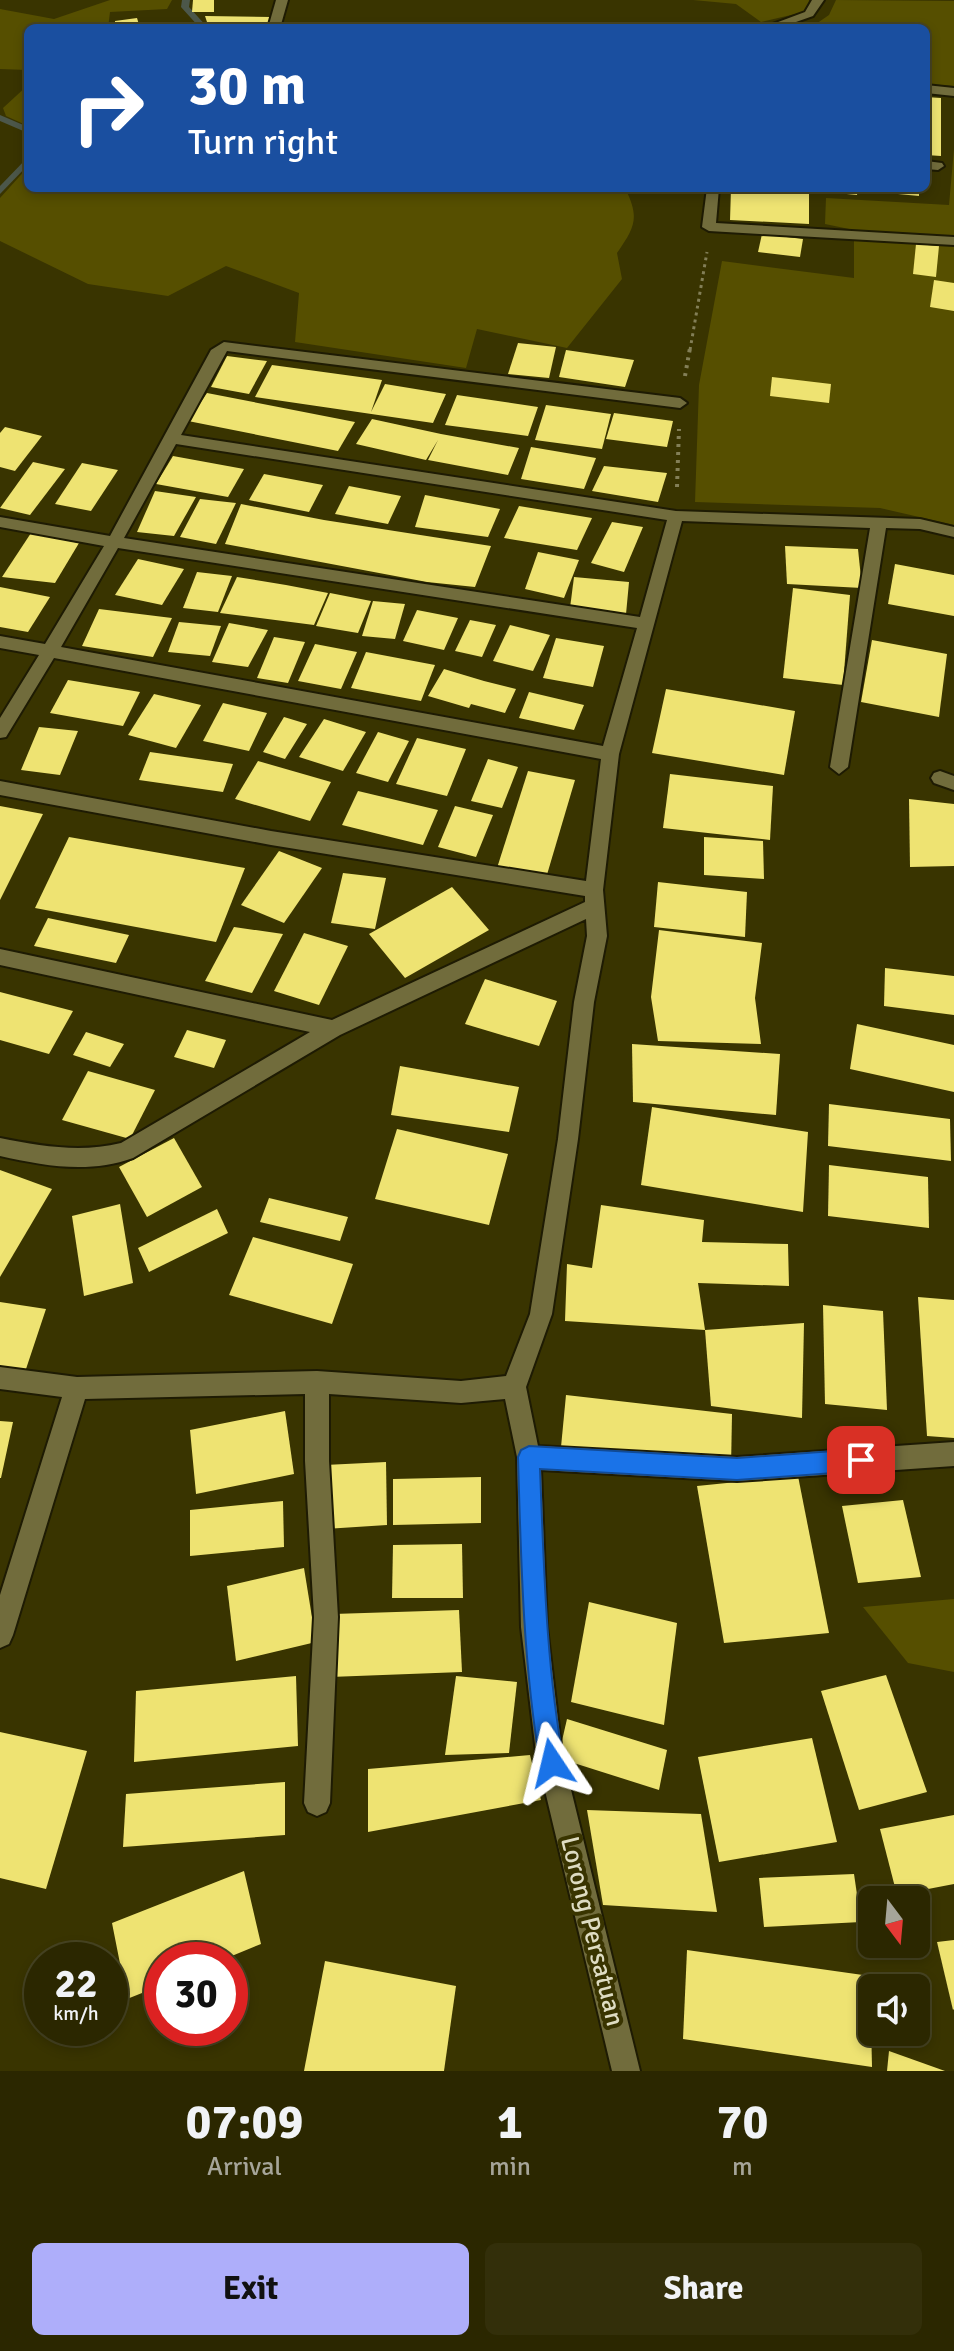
<!DOCTYPE html>
<style>
:root{--surface:#2b2700;--page:#332f0a;--text:#f1f3f6;--muted:#a6a599;--line:#474422;--accent:#aeaefa}
body{margin:0;font-family:Signika,sans-serif;background:var(--page);color:var(--text);height:100vh;display:flex;flex-direction:column;font-size:30px;white-space:nowrap}
*{box-sizing:border-box;margin:0}
p{font-size:26px;color:var(--muted)}
.icon{flex:none;width:44px;height:44px;fill:none;stroke:currentColor;stroke-width:2;stroke-linecap:round;stroke-linejoin:round}
.map{position:relative;height:2071px;overflow:hidden}
.drawer{display:flex;flex-direction:column;background:var(--surface);flex:1}
.drawer>*{flex:none}
.hud{position:absolute;left:24px;top:24px;width:906px;height:168px;border-radius:12px;box-shadow:0 4px 12px #0003,0 0 0 2px var(--line);background:#1a4fa0;color:#fff;overflow:hidden}
.needle{width:52px;rotate:164deg}
.fabs{position:absolute;left:858px;top:1886px;display:grid;gap:16px}
.fabs a{display:grid;place-items:center;width:72px;height:72px;border-radius:12px;background:var(--surface);box-shadow:0 4px 12px #0003,0 0 0 2px var(--line);font-size:40px}
.speed{position:absolute;left:24px;top:1942px;display:flex;gap:16px;font-size:40px;font-weight:700;text-align:center}
.speed>*{display:grid;place-content:center;width:104px;height:104px;border-radius:50%;background:var(--surface);box-shadow:0 4px 12px #0003,0 0 0 2px var(--line);line-height:1}
.speed small{font-size:20px;font-weight:400}
.speed .limit{border:12px solid #d22;background:#fff;color:#111}
.pin{position:absolute;display:grid;place-items:center;width:68px;height:68px;color:#fff;margin:-34px;border-radius:16px;box-shadow:0 4px 12px #0006}
.me{position:absolute;width:88px;margin:-44px;rotate:350deg;stroke-linejoin:round;filter:drop-shadow(0 0 6px #0008)}
.turn{display:flex;align-items:center;gap:28px;height:168px;padding:0 32px;font-size:36px}
.turn .icon{width:104px;height:104px;stroke-width:2.5}
.turn b{display:block;font-size:56px;line-height:68px}
.eta{display:flex;justify-content:space-evenly;align-items:center;height:136px;text-align:center}
.eta b{font-size:48px;font-weight:800;line-height:56px}
.primary-button{display:flex;gap:16px;margin-top:auto;padding:16px 32px}
.primary-button a{flex:1;height:92px;border-radius:12px;background:var(--accent);color:#111;font-size:32px;font-weight:800;line-height:92px;text-align:center}
.primary-button a+a{background:var(--page);color:var(--text)}
.map>svg:first-child{display:block}
</style>
<div class="map">
<svg width="954" height="2071" viewBox="0 0 954 2071">
<rect width="100%" height="100%" fill="#393400"/>
<g fill="#564f00">
<polygon points="110,0 172,0 167,9 110,12 108,28 28,28 28,70 0,69 0,9 54,19"/>
<polygon points="693,0 809,0 808,11 761,22 736,4"/>
<polygon points="836,0 954,1 954,86 926,84 926,28 810,28 829,15"/>
<polygon points="28,85 28,126 6,116 3,108"/>
<polygon points="954,149 954,525 880,508 695,502 699,385 722,261 854,278 854,230 825,224 826,198 949,205"/>
<path d="M28 167V188H625C640 218 635 227 617 253L622 279 567 348 477 329 466 368 295 342 299 293 226 266 168 296 88 284 0 241V198Z"/>
<polygon points="954,1599 954,1672 908,1663 863,1607"/>
</g>
<g fill="none" stroke-linecap="round" stroke-linejoin="round">
<g fill="#4c574a" fill-rule="evenodd">
<polygon points="182,0 190,0 189,7 208,28 200,28 181,7"/>
<polygon points="0,115 28,127 28,133 0,121"/>
<polygon points="28,157 28,165 0,194 0,186"/>
</g>
</g>
<g fill="#eee372">
<polygon points="193,0 214,0 214,12 192,12"/>
<polygon points="205,16 271,17 269,28 209,28"/>
<polygon points="137,18 140,28 115,28 115,21"/>
<polygon points="926,97 941,98 941,156 926,155"/>
<polygon points="731,188 809,188 809,224 730,220"/>
<polygon points="826,188 858,188 857,195 826,192"/>
<polygon points="878,188 919,188 919,196 877,192"/>
<polygon points="762,234 803,239 800,257 758,252"/>
<polygon points="916,244 939,246 936,277 913,274"/>
<polygon points="934,280 954,283 954,311 930,307"/>
<polygon points="518,343 556,347 549,378 508,374"/>
<polygon points="566,350 634,360 625,387 559,377"/>
<polygon points="227,356 267,361 249,394 211,387"/>
<polygon points="272,365 382,380 371,412 385,384 446,394 433,423 255,397"/>
<polygon points="772,377 831,384 829,403 770,396"/>
<polygon points="207,393 355,422 338,451 188,421"/>
<polygon points="457,395 538,407 528,436 445,425"/>
<polygon points="546,405 611,414 602,449 535,440"/>
<polygon points="614,413 673,421 667,447 606,439"/>
<polygon points="372,419 441,434 519,448 508,475 428,460 438,440 426,460 356,444"/>
<polygon points="5,427 42,436 15,471 0,467 0,433"/>
<polygon points="531,447 596,458 584,489 521,479"/>
<polygon points="173,456 244,469 228,497 156,484"/>
<polygon points="33,462 65,469 30,515 0,508"/>
<polygon points="82,463 118,470 91,511 55,504"/>
<polygon points="604,466 667,473 658,502 592,491"/>
<polygon points="264,474 323,485 309,512 249,500"/>
<polygon points="349,486 401,496 388,524 335,514"/>
<polygon points="155,491 196,497 174,536 137,532"/>
<polygon points="425,495 500,509 488,537 415,527"/>
<polygon points="200,499 236,503 216,544 180,537"/>
<polygon points="241,504 324,520 491,546 475,587 427,582 225,544"/>
<polygon points="519,506 592,518 577,550 504,538"/>
<polygon points="612,522 643,527 624,572 591,563"/>
<polygon points="31,533 79,543 55,583 2,577"/>
<polygon points="785,546 858,549 862,588 787,584"/>
<polygon points="538,552 579,560 564,598 525,589"/>
<polygon points="138,559 184,569 162,605 115,595"/>
<polygon points="895,564 954,575 954,616 888,604"/>
<polygon points="197,572 232,576 218,612 183,608"/>
<polygon points="237,577 286,585 328,593 314,625 220,613"/>
<polygon points="574,577 629,582 626,614 570,608"/>
<polygon points="0,587 50,597 28,632 0,627"/>
<polygon points="793,588 850,595 843,685 783,678"/>
<polygon points="330,593 371,601 358,633 316,626"/>
<polygon points="373,601 405,604 395,639 362,636"/>
<polygon points="99,609 172,618 153,657 82,646"/>
<polygon points="417,610 458,618 444,650 403,641"/>
<polygon points="470,620 496,625 482,657 455,651"/>
<polygon points="179,622 221,626 210,656 168,652"/>
<polygon points="229,623 268,630 248,667 212,662"/>
<polygon points="510,625 550,635 533,671 493,661"/>
<polygon points="274,637 305,642 288,683 257,678"/>
<polygon points="556,638 604,646 593,687 543,678"/>
<polygon points="872,640 947,654 939,717 861,702"/>
<polygon points="315,644 357,652 341,689 298,681"/>
<polygon points="366,652 435,665 421,701 351,688"/>
<polygon points="444,669 484,681 516,689 505,713 471,704 469,708 428,696"/>
<polygon points="68,680 140,692 123,726 50,713"/>
<polygon points="666,689 795,711 784,775 652,753"/>
<polygon points="529,692 584,705 574,730 519,718"/>
<polygon points="154,694 201,705 176,748 128,735"/>
<polygon points="223,703 267,713 249,751 203,741"/>
<polygon points="284,717 307,724 285,759 263,752"/>
<polygon points="324,719 366,732 343,771 299,757"/>
<polygon points="39,727 78,731 60,775 21,770"/>
<polygon points="378,732 409,741 388,782 356,773"/>
<polygon points="417,738 466,749 447,796 396,784"/>
<polygon points="150,752 233,764 223,792 139,780"/>
<polygon points="488,759 518,767 502,808 471,801"/>
<polygon points="258,761 331,782 310,821 235,799"/>
<polygon points="528,771 575,780 546,878 497,868"/>
<polygon points="670,774 773,786 770,840 663,828"/>
<polygon points="358,791 438,810 423,845 342,825"/>
<polygon points="909,799 954,804 954,866 910,867"/>
<polygon points="0,806 43,814 0,900"/>
<polygon points="455,806 493,815 476,857 438,847"/>
<polygon points="69,837 245,868 216,942 35,908"/>
<polygon points="704,837 763,841 764,879 704,875"/>
<polygon points="279,851 322,868 284,923 241,905"/>
<polygon points="343,873 386,878 375,929 331,923"/>
<polygon points="658,882 747,892 745,937 654,927"/>
<polygon points="452,887 489,930 405,978 369,934"/>
<polygon points="48,918 129,935 116,963 34,946"/>
<polygon points="234,927 283,934 252,993 205,981"/>
<polygon points="659,930 762,943 755,998 761,1044 658,1041 651,997"/>
<polygon points="304,933 348,946 319,1005 274,991"/>
<polygon points="885,968 954,976 954,1015 884,1006"/>
<polygon points="485,979 557,1001 539,1046 465,1024"/>
<polygon points="0,992 73,1011 49,1054 0,1040"/>
<polygon points="857,1024 954,1045 954,1092 850,1069"/>
<polygon points="187,1030 226,1040 214,1068 174,1057"/>
<polygon points="86,1032 124,1044 110,1067 73,1055"/>
<polygon points="632,1044 780,1054 776,1115 633,1102"/>
<polygon points="400,1066 519,1087 509,1132 391,1115"/>
<polygon points="88,1071 155,1090 130,1139 62,1120"/>
<polygon points="829,1104 950,1119 951,1161 828,1146"/>
<polygon points="652,1107 808,1132 803,1212 641,1185"/>
<polygon points="397,1129 508,1154 489,1225 375,1199"/>
<polygon points="174,1138 202,1187 147,1217 119,1167"/>
<polygon points="829,1165 928,1177 929,1228 828,1216"/>
<polygon points="0,1170 52,1189 0,1277"/>
<polygon points="269,1198 348,1217 340,1241 260,1222"/>
<polygon points="120,1204 133,1283 84,1296 72,1216"/>
<polygon points="601,1205 704,1220 702,1242 788,1244 789,1286 698,1283 705,1330 565,1321 567,1264 592,1268"/>
<polygon points="217,1209 228,1233 149,1272 138,1248"/>
<polygon points="253,1237 353,1264 332,1324 229,1295"/>
<polygon points="918,1297 954,1300 954,1438 927,1436"/>
<polygon points="0,1302 46,1309 25,1372 0,1369"/>
<polygon points="823,1305 883,1311 887,1410 825,1404"/>
<polygon points="804,1323 802,1418 711,1406 705,1330"/>
<polygon points="566,1395 732,1414 731,1468 561,1447"/>
<polygon points="285,1411 294,1474 196,1494 190,1430"/>
<polygon points="0,1421 13,1422 1,1478 0,1478"/>
<polygon points="386,1462 387,1525 325,1529 325,1465"/>
<polygon points="798,1476 829,1633 724,1643 697,1486"/>
<polygon points="481,1477 481,1523 393,1525 393,1479"/>
<polygon points="903,1500 921,1577 858,1583 842,1506"/>
<polygon points="283,1501 284,1547 190,1556 190,1510"/>
<polygon points="462,1544 463,1598 392,1598 393,1545"/>
<polygon points="304,1568 316,1642 236,1661 227,1586"/>
<polygon points="589,1602 677,1623 664,1725 571,1702"/>
<polygon points="459,1610 462,1672 330,1677 333,1614"/>
<polygon points="886,1675 927,1792 859,1810 821,1691"/>
<polygon points="296,1676 298,1746 134,1762 136,1691"/>
<polygon points="456,1676 517,1682 509,1753 445,1755"/>
<polygon points="567,1719 667,1750 659,1790 558,1758"/>
<polygon points="0,1732 87,1751 46,1889 0,1878"/>
<polygon points="812,1738 837,1842 719,1862 698,1757"/>
<polygon points="530,1755 541,1800 368,1832 368,1769"/>
<polygon points="285,1782 285,1835 123,1847 126,1794"/>
<polygon points="587,1810 701,1814 717,1912 603,1905"/>
<polygon points="954,1815 954,1884 897,1895 880,1829"/>
<polygon points="244,1871 261,1944 222,1960 162,1960 162,1985 127,1999 112,1923"/>
<polygon points="854,1874 861,1922 764,1927 759,1878"/>
<polygon points="954,1940 954,2009 953,2010 937,1942"/>
<polygon points="687,1950 870,1976 872,2067 683,2039"/>
<polygon points="325,1961 456,1986 444,2071 304,2071"/>
<polygon points="889,2051 945,2071 887,2071"/>
</g>
<g fill="none" stroke-linecap="round" stroke-linejoin="round">
<defs>
<g id="minor">
<polygon points="276,0 288,0 280,28 268,28"/>
<polygon points="812,0 824,0 813,16 779,28 762,28 805,12"/>
<polygon points="926,85 954,88 954,96 926,93"/>
<polygon points="926,161 942,163 944,166 938,170 926,169"/>
<polygon points="707,188 719,188 716,223 954,237 954,245 709,231 702,227"/>
<path d="M224 342 680 398 687 403 680 408 227 351 181 435 676 511 920 519 954 527V537L920 529 886 528 848 767 839 774 830 767 870 528 682 521 619 754 603 890 607 936 594 1002 578 1139 552 1314 526 1387 538 1446 737 1457 954 1442V1466L737 1481 541 1470 547 1627 562 1753 640 2071H612L536 1753 521 1627 517 1457 505 1399 461 1403 329 1394V1461L338 1617 330 1803 326 1812 317 1816 308 1812 304 1803 314 1617 305 1461V1394L85 1399 13 1635 9 1644 0 1648V1595L62 1397 0 1389V1367L77 1377 317 1371 461 1381 506 1376 530 1314 558 1139 574 1002 587 936 586 919 340 1035 133 1158C89 1174 45 1166 0 1156V1138C41 1146 80 1153 121 1143L310 1032 0 965V949L332 1020 585 902V896L271 845 0 795V781L271 831 586 881 601 759 54 658 6 737 0 738V718L39 655 0 648V636L45 644 104 546 0 527V517L110 536 211 350ZM176 444 667 520 640 617 124 538ZM118 548 637 628 603 746 61 647Z"/>
<polygon points="940,771 954,776 954,790 934,783 931,778 934,773"/>
</g>
</defs>
<use href="#minor" stroke="#1e1b03" stroke-width="4"/>
<polyline stroke="#837f57" stroke-width="3" stroke-dasharray="3 4" stroke-linecap="butt" points="690,350 707,252"/>
<g stroke="#837f57" stroke-width="4" stroke-dasharray="3 5" stroke-linecap="butt">
<polyline points="685,376 690,348"/>
<polyline points="677,487 679,429"/>
</g>
<use href="#minor" fill="#716c3c" fill-rule="evenodd"/>
</g>
<path fill="#1a73e8" stroke="#114b97" stroke-width="2" d="M529 1446 737 1458 861 1449 869 1453 872 1460 869 1468 861 1471 737 1480 540 1469C544 1568 546 1666 564 1763L560 1772 552 1775 544 1772 540 1763C523 1662 521 1560 518 1457L521 1450Z"/>
<g text-anchor="middle" stroke-width="8" stroke-linejoin="round" paint-order="stroke">
<g font-size="26" fill="#dedcc2" stroke="#393400">
<text transform="translate(593 1931) rotate(76)" y="9">Lorong Persatuan</text>
</g>
</g>
</svg>
<div class="fabs">
<a><svg class="needle" viewBox="-14 -14 28 28"><path d="M0-13l5 13h-10z" fill="#e53935"/><path d="M0 13l5-13h-10z" fill="#a6a599"/></svg></a>
<a><svg class="icon" aria-label="sound" viewBox="0 0 24 24"><path d="M4 9h4l5-4v14l-5-4H4zM17 9q2 3 0 6"/></svg></a>
</div>
<div class="speed"><div>22<small>km/h</small></div><div class="limit">30</div></div>
<div class="pin" style="left:861px;top:1460px;background:#d93025"><svg class="icon" aria-label="arrive" viewBox="0 0 24 24"><path d="M6 21V4h12l-3 4 3 4H6"/></svg></div>
<svg class="me" style="left:552px;top:1763px" viewBox="-20 -20 40 40"><path d="M0-17L14 15 0 8-14 15z" fill="#1a73e8" stroke="#fff" stroke-width="4"/></svg>
<div class="hud">
<div class="turn"><svg class="icon" aria-label="right" viewBox="0 0 24 24"><path d="M7 20v-9h11M14 6l5 5-5 5"/></svg><div><b>30 m</b>Turn right</div></div>
</div>
</div>
<section class="drawer">
<div class="eta">
<div><b>07:09</b><p>Arrival</p></div>
<div><b>1</b><p>min</p></div>
<div><b>70</b><p>m</p></div>
</div>
<div class="primary-button"><a>Exit</a><a>Share</a></div>
</section>
